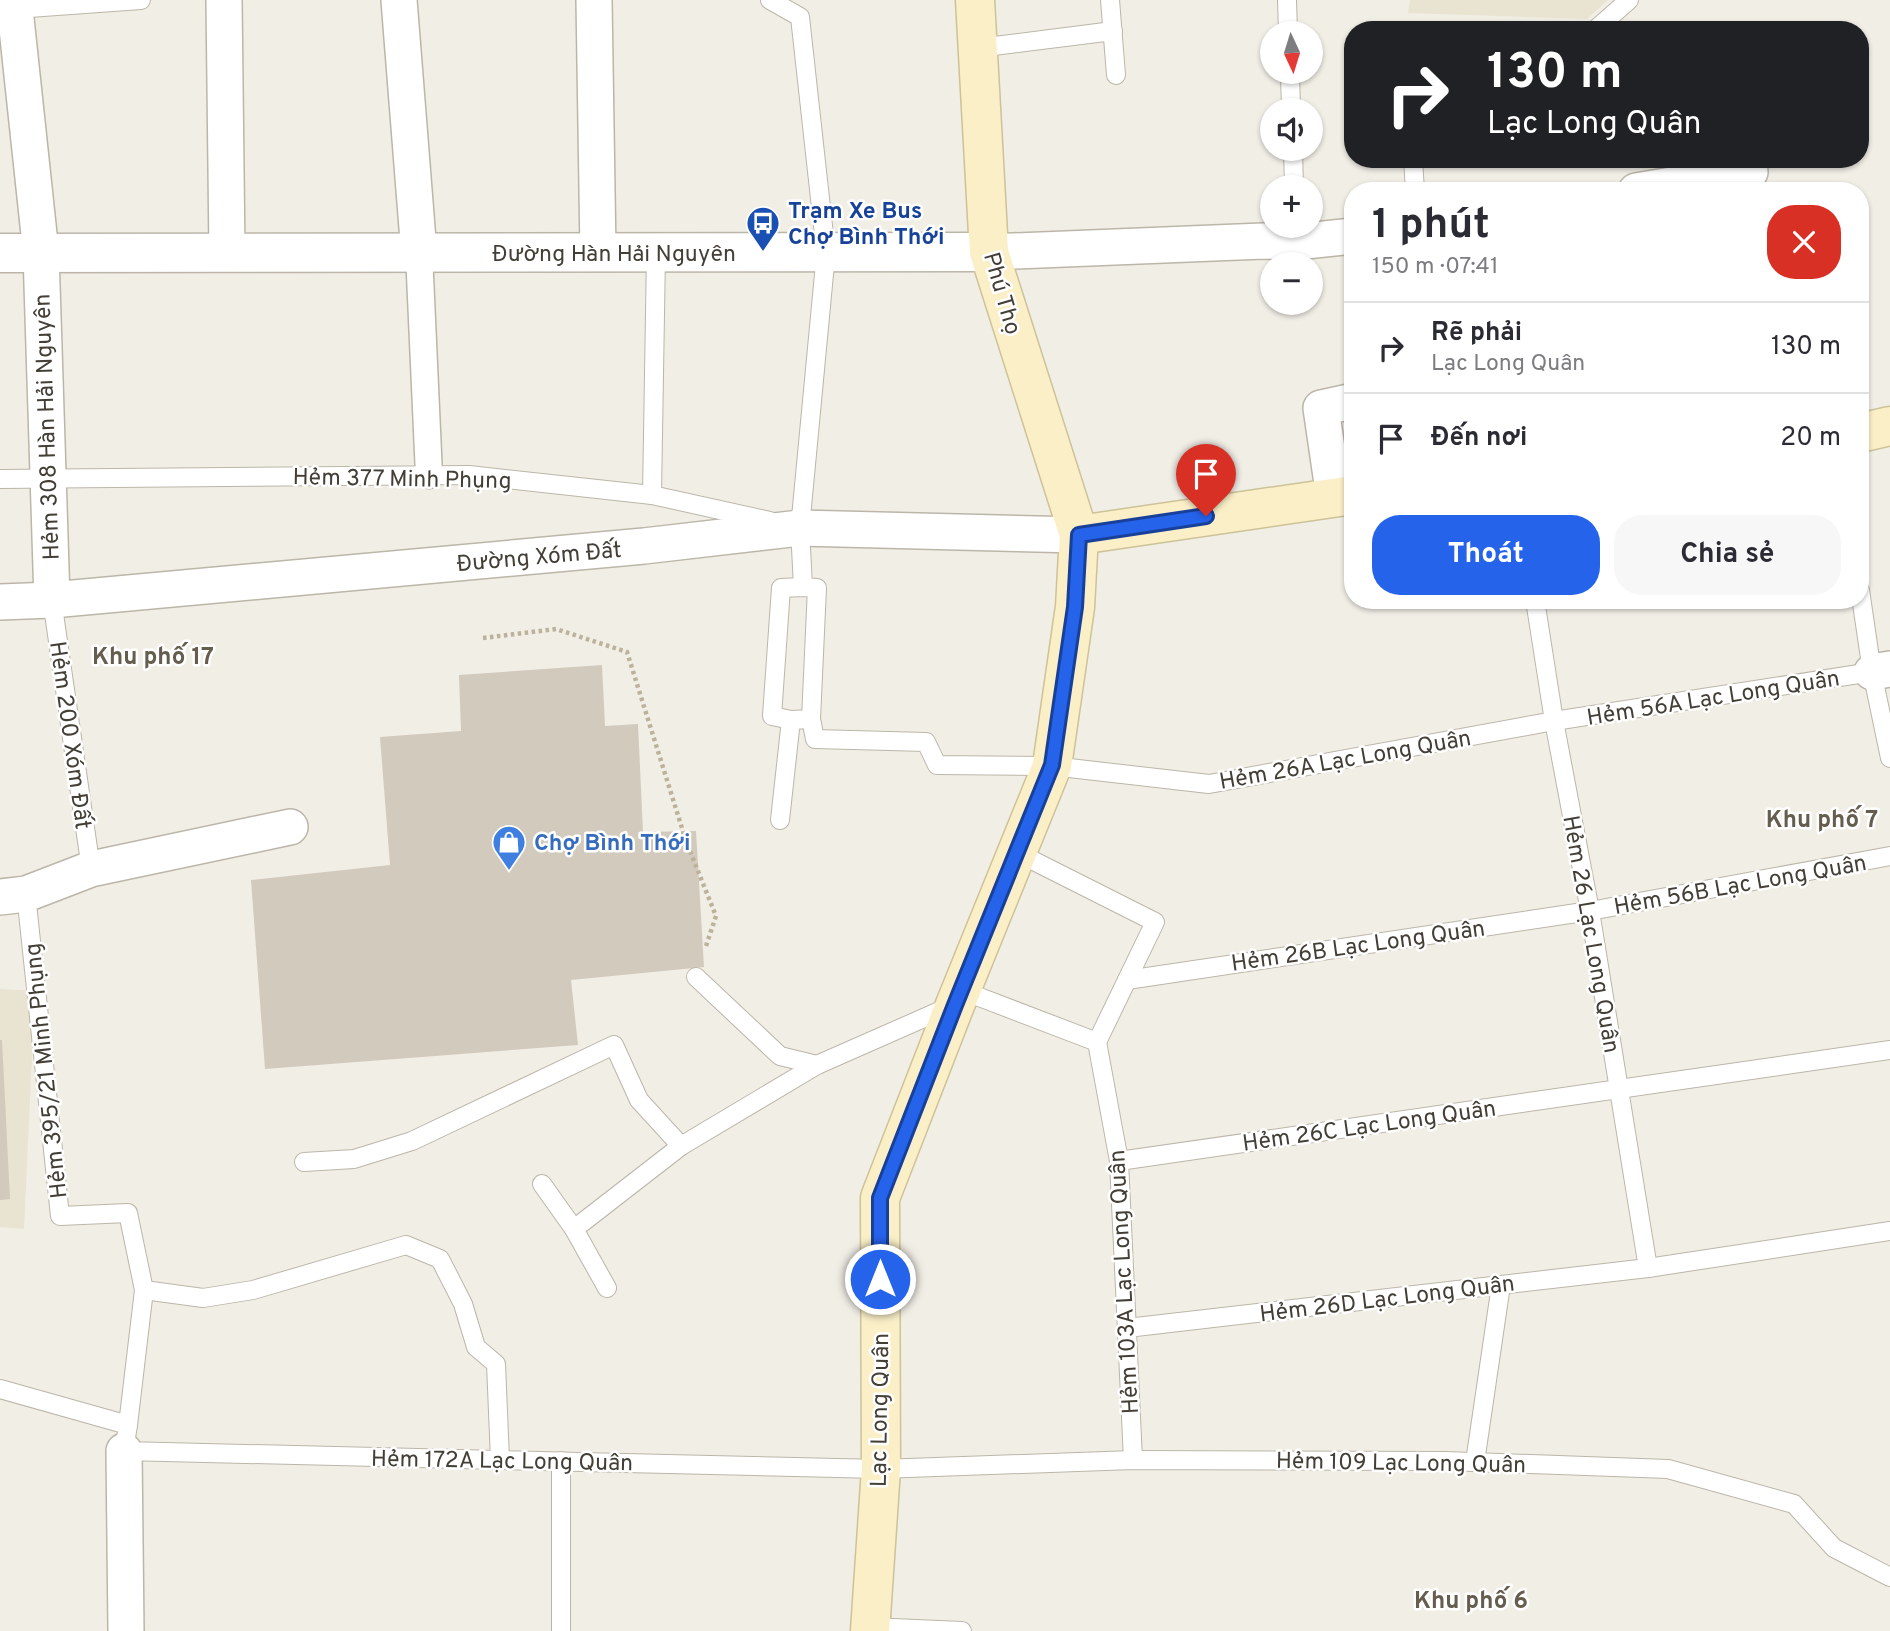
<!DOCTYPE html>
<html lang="vi">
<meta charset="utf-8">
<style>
:root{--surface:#fff;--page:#f7f7f7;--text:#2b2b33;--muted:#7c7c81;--line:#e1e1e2;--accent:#2563eb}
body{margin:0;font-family:Overpass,sans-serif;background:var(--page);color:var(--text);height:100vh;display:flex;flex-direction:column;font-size:26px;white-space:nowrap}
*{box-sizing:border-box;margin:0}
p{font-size:23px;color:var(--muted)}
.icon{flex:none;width:38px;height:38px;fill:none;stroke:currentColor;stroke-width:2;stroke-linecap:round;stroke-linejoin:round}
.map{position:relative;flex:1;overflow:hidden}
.panel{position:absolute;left:1344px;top:182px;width:525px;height:427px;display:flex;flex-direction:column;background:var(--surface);border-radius:28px;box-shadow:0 2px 5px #0004}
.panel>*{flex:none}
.top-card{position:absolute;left:1344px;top:21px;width:525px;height:147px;border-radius:28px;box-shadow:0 2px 5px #0004;background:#202124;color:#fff;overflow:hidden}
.needle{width:46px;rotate:176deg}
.buttons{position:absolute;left:1260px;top:21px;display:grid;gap:14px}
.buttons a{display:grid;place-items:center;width:63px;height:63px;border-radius:50%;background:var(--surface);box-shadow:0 2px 5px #0004;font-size:35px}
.pin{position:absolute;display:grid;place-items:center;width:60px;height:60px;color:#fff;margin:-72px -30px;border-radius:50% 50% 50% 0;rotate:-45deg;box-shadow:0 0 7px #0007}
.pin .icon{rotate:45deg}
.me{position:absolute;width:77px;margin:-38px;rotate:0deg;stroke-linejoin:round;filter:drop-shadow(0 0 5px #0008)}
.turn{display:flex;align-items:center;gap:24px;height:147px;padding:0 28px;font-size:32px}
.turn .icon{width:91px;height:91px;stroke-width:2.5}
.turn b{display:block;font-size:49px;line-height:60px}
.round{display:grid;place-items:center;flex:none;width:74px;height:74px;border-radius:28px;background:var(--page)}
.headline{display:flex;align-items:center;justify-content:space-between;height:119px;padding:0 28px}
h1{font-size:42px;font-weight:700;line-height:52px}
.cta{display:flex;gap:14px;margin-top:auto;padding:14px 28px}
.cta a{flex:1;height:80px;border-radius:28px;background:var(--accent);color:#fff;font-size:28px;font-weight:700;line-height:80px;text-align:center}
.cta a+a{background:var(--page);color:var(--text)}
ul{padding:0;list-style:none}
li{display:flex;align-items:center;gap:21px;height:91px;padding:0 28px;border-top:2px solid var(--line)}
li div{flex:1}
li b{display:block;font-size:26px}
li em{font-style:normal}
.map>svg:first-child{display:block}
</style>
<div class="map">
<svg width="1890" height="1631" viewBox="0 0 1890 1631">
<rect width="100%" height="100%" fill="#f1eee6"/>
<g fill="#e9e3d1">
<polygon points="1410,0 1608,0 1587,19 1408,13"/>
<polygon points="0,989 35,991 24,1229 0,1227"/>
</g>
<g fill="#d2cabc">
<polygon points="602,665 605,726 638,724 643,832 696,831 704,967 571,980 578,1045 265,1069 251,880 390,865 380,737 461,731 459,675"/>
<polygon points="0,1040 2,1040 10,1199 0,1200"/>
</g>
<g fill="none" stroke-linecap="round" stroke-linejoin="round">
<defs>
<g id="service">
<polyline points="770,0 800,17 826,253 800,528 803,587"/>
<polyline points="1110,0 1116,75"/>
<polyline points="1287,0 1288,33"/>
<polyline points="15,9 141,0"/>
<polyline points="1595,30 1629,0"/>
<polyline points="978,48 1113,31"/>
<polyline points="1290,72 1291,110"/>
<polyline points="1293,149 1294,187"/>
<polyline points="1413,159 1415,191"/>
<polyline points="1682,159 1686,182"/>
<polyline points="0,479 469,475 652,495 770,521"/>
<polyline points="652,495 656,253"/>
<polygon points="803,587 817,588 811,719 791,720 772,716 781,588"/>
<polyline points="1860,590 1872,672 1890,758"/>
<polyline points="52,600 91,869"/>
<polyline points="1535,600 1554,721 1590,911 1648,1268"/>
<polyline points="811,719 815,739 926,742 937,765 1052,766 1209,784 1554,721 1872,672"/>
<polyline points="780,820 791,720"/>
<polyline points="1016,852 1155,922 1097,1042"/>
<polyline points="26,894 60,1216 128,1213 144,1290 128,1425"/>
<polyline points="696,977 780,1056 817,1065"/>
<polyline points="1127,980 1590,911 1890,856"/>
<polyline points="961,990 1097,1042 1119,1161 1133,1460"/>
<polyline points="1119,1161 1890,1050"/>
<polyline points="304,1162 354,1159 412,1141 614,1045 639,1100 681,1146 817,1065 951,1006"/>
<polyline points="542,1184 574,1229 607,1288"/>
<polyline points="574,1229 681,1146"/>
<polyline points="144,1290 203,1298 253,1290 406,1245 440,1259 463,1304 476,1347 496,1364 500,1460"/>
<polyline points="1127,1328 1648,1268 1890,1231"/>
<polyline points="0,1389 128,1425 124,1451 881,1469 1133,1460 1446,1461 1668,1469 1794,1504 1834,1548 1890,1577"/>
<polyline points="1475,1462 1501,1285"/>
<polyline points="870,1627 962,1631"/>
<polyline points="561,1631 561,1461"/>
</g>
<polyline id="pedestrian" points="419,253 429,475"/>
<g id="minor">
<polyline points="14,0 41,253 52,600"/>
<polyline points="224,0 227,253"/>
<polyline points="399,0 419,253"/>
<polyline points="594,0 598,253"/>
<polyline points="1636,191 1750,172 1748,159"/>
<polyline points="989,252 1263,241 1296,242 1353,236"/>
<polyline points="1334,497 1321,408 1353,401"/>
<polyline points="0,602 52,600 644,546 800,528 1079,535"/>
<polyline points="1872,672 1890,669"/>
<polyline points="0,897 26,894 91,869 290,827"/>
<polyline points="124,1451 126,1631"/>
</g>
<polyline id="tertiary" points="0,253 989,252"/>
<g id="secondary">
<polyline points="1860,433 1890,426"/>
<polyline points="1079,535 1353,495"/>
<polyline points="870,1631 881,1469 880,1198 955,1005 1052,766 1075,607 1079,535 989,252 975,0"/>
</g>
</defs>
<use href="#service" stroke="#bcb6a9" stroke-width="20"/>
<use href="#pedestrian" stroke="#bcb6a9" stroke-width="29"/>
<use href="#minor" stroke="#bcb6a9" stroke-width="38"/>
<use href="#tertiary" stroke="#bcb6a9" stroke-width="41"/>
<use href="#secondary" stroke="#cdc298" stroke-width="41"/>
<polyline stroke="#bcb29c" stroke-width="4.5" stroke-dasharray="3.5 3.5" stroke-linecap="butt" points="483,638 556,629 627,652 686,841 716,916 705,949"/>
<use href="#service" stroke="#fff" stroke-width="18"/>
<use href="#pedestrian" stroke="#fff" stroke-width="26"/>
<use href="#minor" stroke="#fff" stroke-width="35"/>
<use href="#tertiary" stroke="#fff" stroke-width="38"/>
<use href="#secondary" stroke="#faefc7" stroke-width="38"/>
</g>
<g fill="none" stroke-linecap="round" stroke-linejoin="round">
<defs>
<polyline id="route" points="880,1279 880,1198 955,1005 1052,765 1075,607 1079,535 1206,516"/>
</defs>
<use href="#route" stroke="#184099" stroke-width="18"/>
<use href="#route" stroke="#2563eb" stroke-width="12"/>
</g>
<defs>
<symbol id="bus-pin" viewBox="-11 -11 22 30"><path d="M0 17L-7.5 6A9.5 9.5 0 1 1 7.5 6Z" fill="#1a4fb4" stroke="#fff"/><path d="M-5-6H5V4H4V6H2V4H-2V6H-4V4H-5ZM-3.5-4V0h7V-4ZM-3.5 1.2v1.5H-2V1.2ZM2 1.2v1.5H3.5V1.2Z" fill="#fff"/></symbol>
<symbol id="shop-pin" viewBox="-11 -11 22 30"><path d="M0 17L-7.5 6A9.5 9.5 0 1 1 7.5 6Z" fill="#3f7fe0" stroke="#fff"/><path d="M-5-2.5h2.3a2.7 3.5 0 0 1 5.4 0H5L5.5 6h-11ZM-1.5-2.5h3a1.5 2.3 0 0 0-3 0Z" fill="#fff"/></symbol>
</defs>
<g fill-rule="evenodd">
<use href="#bus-pin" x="744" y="204" width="38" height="52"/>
<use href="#shop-pin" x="490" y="823" width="38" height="52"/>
</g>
<g text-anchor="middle" stroke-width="5" stroke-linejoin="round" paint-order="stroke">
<g font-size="23" font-weight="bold" fill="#164399" stroke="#fff" text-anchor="start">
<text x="788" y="218">Trạm Xe Bus<tspan x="788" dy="26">Chợ Bình Thới</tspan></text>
</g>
<g font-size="23" fill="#433e36" stroke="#fff">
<text x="614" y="261">Đường Hàn Hải Nguyên</text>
<text transform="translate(1003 293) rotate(74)" y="8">Phú Thọ</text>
<text transform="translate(46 427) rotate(-92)" y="8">Hẻm 308 Hàn Hải Nguyên</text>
<text transform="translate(402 478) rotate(1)" y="8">Hẻm 377 Minh Phụng</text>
<text transform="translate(539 556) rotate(-5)" y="8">Đường Xóm Đất</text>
<text transform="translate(1713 697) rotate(-9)" y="8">Hẻm 56A Lạc Long Quân</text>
<text transform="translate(71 735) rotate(82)" y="8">Hẻm 200 Xóm Đất</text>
<text transform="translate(1345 759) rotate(-10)" y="8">Hẻm 26A Lạc Long Quân</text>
<text transform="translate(1740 884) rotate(-10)" y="8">Hẻm 56B Lạc Long Quân</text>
<text transform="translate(1592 934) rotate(80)" y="8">Hẻm 26 Lạc Long Quân</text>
<text transform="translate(1358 945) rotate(-8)" y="8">Hẻm 26B Lạc Long Quân</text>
<text transform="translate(45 1071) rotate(-96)" y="8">Hẻm 395/21 Minh Phụng</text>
<text transform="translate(1369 1125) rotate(-8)" y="8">Hẻm 26C Lạc Long Quân</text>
<text transform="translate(1123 1282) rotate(-93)" y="8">Hẻm 103A Lạc Long Quân</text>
<text transform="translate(1387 1298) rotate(-7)" y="8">Hẻm 26D Lạc Long Quân</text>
<text transform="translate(879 1410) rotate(-89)" y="8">Lạc Long Quân</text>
<text transform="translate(502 1460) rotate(1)" y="8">Hẻm 172A Lạc Long Quân</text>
<text transform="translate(1401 1462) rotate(1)" y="8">Hẻm 109 Lạc Long Quân</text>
</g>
<g font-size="23" font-weight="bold" fill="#366cbe" stroke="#fff" text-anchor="start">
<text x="534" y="850">Chợ Bình Thới</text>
</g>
<g font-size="24" font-weight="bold" fill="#655d4e" stroke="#fff">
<text x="153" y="664">Khu phố 17</text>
<text x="1822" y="827">Khu phố 7</text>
<text x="1471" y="1608">Khu phố 6</text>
</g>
</g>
</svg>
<div class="buttons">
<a><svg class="needle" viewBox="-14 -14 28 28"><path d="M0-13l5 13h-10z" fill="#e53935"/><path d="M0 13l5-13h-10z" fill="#7c7c81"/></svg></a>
<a><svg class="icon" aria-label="sound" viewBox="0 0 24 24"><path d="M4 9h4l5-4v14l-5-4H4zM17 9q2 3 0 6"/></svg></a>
<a>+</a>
<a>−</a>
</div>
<div class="pin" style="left:1206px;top:516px;background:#d93025"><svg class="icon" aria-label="arrive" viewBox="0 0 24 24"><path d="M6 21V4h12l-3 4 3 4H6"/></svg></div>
<svg class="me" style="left:880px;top:1279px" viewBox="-20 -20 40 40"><circle r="17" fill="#2563eb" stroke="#fff" stroke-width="3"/><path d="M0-11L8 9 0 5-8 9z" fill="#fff"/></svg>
<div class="top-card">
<div class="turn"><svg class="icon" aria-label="right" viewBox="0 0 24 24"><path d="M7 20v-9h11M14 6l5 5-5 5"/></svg><div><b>130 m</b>Lạc Long Quân</div></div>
</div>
<section class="panel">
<div class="headline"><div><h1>1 phút</h1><p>150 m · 07:41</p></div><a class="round" style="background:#d93025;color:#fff"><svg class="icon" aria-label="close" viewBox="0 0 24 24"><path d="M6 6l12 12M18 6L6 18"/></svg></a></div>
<ul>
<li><svg class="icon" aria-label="right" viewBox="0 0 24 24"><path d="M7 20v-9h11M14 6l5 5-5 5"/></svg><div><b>Rẽ phải</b><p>Lạc Long Quân</p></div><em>130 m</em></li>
<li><svg class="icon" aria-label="arrive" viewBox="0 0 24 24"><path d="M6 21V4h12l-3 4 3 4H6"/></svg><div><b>Đến nơi</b></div><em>20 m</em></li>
</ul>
<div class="cta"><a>Thoát</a><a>Chia sẻ</a></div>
</section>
</div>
